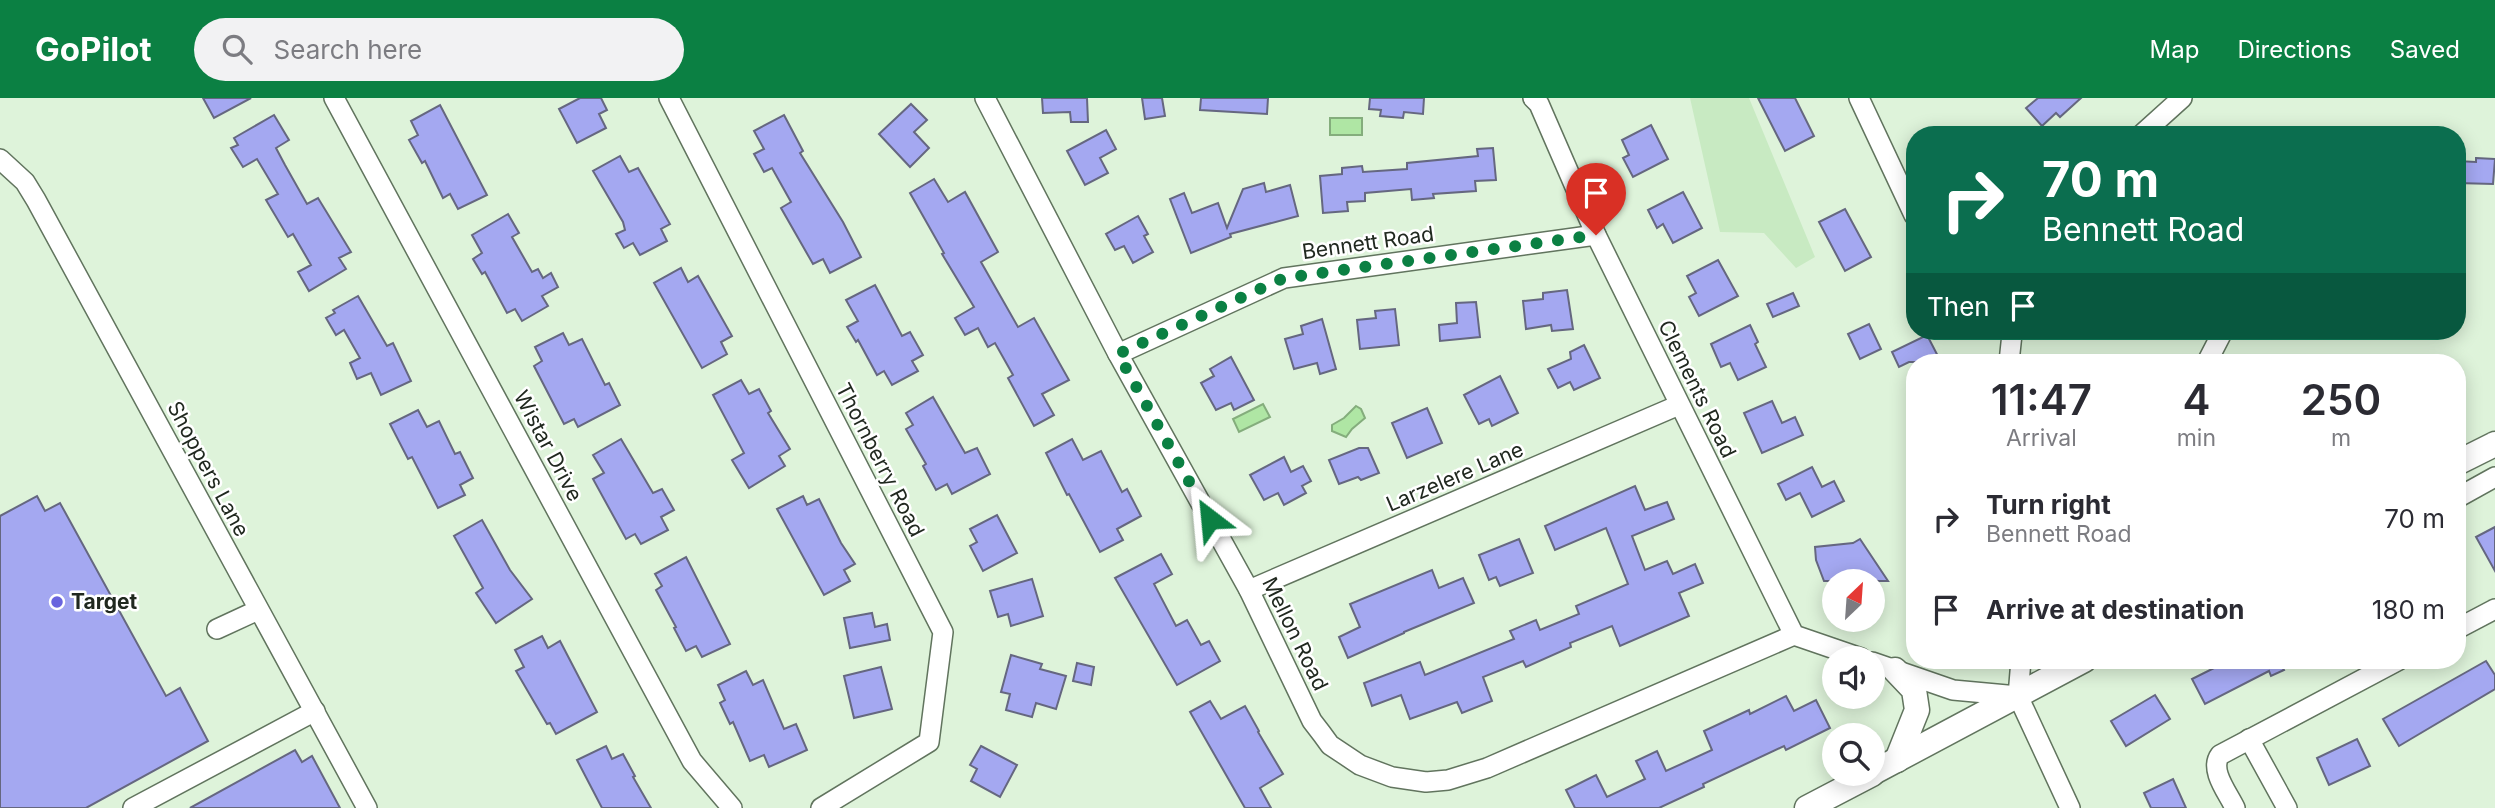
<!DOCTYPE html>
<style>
:root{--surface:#fff;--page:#f2f2f3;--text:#2b2b33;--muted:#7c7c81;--accent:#0b8043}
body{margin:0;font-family:Inter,sans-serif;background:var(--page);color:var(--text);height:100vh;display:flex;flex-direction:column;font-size:26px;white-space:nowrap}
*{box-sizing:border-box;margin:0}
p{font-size:23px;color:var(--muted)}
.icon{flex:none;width:38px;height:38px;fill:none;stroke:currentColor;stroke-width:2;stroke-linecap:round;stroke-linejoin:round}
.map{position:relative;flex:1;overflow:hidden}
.drawer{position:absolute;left:1906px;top:256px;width:560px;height:315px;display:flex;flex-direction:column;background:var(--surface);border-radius:28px;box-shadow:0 4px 18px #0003}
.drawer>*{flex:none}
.banner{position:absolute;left:1906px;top:28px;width:560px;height:214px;border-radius:28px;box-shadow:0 4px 18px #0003;background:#0b6e4f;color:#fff;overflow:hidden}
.needle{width:46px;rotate:25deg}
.controls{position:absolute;left:1822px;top:471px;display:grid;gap:14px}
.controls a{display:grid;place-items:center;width:63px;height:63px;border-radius:50%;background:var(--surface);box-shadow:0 4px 18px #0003;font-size:35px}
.pin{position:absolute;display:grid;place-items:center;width:60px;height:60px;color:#fff;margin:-72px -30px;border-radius:50% 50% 50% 0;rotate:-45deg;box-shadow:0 0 7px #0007}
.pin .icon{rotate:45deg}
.me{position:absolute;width:77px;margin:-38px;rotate:331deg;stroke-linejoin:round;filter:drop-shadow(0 0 5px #0008)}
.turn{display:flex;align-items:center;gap:24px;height:147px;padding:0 21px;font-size:32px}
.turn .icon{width:91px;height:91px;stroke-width:2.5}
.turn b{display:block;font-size:49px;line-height:60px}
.then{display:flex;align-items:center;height:66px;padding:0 21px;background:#0003;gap:14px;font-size:26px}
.eta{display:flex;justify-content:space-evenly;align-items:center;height:119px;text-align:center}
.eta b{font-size:42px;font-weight:600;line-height:49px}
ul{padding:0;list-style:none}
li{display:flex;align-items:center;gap:21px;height:91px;padding:0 21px}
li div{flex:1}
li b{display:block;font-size:26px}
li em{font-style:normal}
header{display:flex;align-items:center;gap:42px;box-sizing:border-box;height:98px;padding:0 35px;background:var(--accent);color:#fff}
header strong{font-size:33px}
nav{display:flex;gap:38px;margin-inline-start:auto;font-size:24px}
.search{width:490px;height:63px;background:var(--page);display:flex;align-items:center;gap:18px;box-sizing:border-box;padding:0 24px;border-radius:38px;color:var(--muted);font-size:26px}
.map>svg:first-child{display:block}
</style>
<header>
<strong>GoPilot</strong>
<div class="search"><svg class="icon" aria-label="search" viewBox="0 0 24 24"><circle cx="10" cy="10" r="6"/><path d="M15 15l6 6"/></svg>Search here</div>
<nav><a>Map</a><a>Directions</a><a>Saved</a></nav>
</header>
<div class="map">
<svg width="2495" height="710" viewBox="0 0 2495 710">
<rect width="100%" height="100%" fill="#def3da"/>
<polygon fill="#c8eac2" points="1690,0 1749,0 1815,159 1796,170 1764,135 1720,134"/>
<g fill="#afe6a4" stroke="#84ad7c" stroke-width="2">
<rect x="1330" y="20" width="32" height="17"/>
<polygon points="1263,306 1270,319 1239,334 1233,321"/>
<polygon points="1356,308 1361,311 1365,320 1352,331 1346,339 1332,333 1332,327 1344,320"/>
</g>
<g fill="#a4a8f1" stroke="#656780" stroke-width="2">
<polygon points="203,0 251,0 214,20"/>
<polygon points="580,0 601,0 607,12 599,16 606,30 577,45 559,11"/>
<polygon points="1042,0 1087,0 1088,24 1071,24 1070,14 1043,15"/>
<polygon points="1142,0 1162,0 1165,18 1145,21"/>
<polygon points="1201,0 1268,0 1267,16 1200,12"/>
<polygon points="1370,0 1424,0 1423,16 1404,14 1403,20 1380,18 1381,12 1369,11"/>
<polygon points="1758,0 1795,0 1814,38 1785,53"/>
<polygon points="2038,0 2081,0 2060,19 2056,15 2042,28 2026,10"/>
<polygon points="911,6 927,22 914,34 929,50 910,69 879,36"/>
<polygon points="440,7 487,97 458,111 450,96 443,100 425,63 422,65 409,42 418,37 411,23"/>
<polygon points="274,17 289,42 276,50 285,67 307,106 318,100 351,154 339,160 346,171 309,193 298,174 311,167 293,136 288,139 266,102 278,96 257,61 243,69 231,50 238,47 234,40"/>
<polygon points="784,17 803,53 800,55 843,124 861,159 830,175 823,161 813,166 781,110 791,104 772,70 764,74 754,56 764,51 754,33"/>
<polygon points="1651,27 1668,61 1633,79 1623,60 1629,57 1622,42"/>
<polygon points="1106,32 1116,51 1100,60 1108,75 1085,87 1067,53"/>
<polygon points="1493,50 1496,82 1475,83 1476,93 1433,96 1434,100 1412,102 1411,91 1365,95 1365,103 1347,104 1348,113 1323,115 1320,78 1342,76 1342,70 1362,68 1363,74 1407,71 1407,65 1478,58 1477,51"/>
<polygon points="620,58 629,74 638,70 670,126 661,131 667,143 640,157 633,145 624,150 616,136 625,132 623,124 593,73"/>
<polygon points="2476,60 2495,61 2493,86 2457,85 2457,63 2476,64"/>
<polygon points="934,81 948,104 965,94 998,154 981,164 1018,229 1034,220 1069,282 1042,296 1054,317 1034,328 1008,280 1013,277 995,245 988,249 978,230 965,237 955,220 974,209 942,156 944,155 910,95"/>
<polygon points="1264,85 1266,94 1290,87 1298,118 1230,136 1231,139 1191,155 1170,101 1184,95 1192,115 1218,105 1227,130 1243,91"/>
<polygon points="1683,94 1702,130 1673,145 1663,126 1657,130 1648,112"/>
<polygon points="1845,111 1871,159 1845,173 1819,124"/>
<polygon points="508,116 519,135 512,139 532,174 538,171 543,180 551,175 558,189 542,198 548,208 522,223 515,211 507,215 485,174 482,176 473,161 482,155 472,137"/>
<polygon points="1138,118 1148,136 1144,138 1153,154 1133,165 1124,148 1115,152 1106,136"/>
<polygon points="1718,162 1738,198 1699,218 1689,199 1696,195 1687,178"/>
<polygon points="681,170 688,184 698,178 732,238 721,244 727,256 702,270 654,185"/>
<polygon points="875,187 902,238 910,234 923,257 912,263 918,273 892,287 884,273 877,277 858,242 856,244 847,229 858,223 846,202"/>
<polygon points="1567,192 1573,231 1552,233 1551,227 1526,231 1523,203 1543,201 1543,195"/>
<polygon points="1793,195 1799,208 1773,219 1767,206"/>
<polygon points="358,198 387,248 393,245 411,283 381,297 371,275 357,281 350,265 360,260 344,232 336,237 326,220 335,215 333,212"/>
<polygon points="1476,204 1480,239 1440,243 1439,227 1457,225 1456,205"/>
<polygon points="1395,211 1399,247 1360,251 1357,222 1376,220 1375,213"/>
<polygon points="1322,221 1336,271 1320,276 1317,265 1294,271 1285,241 1303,236 1301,228"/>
<polygon points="1869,226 1881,251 1860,261 1848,236"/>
<polygon points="1750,227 1758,244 1755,246 1766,269 1738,282 1730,265 1721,269 1711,246"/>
<polygon points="563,235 569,247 582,241 605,287 609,285 620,307 578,329 574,321 564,326 534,268 542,263 535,249"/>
<polygon points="1927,237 1941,264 1909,264 1899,269 1892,254"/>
<polygon points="1584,247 1600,280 1574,292 1570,284 1558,290 1548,271 1571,261 1570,254"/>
<polygon points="1231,259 1254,302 1234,312 1231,305 1216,312 1201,285 1214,278 1210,271"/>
<polygon points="1500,278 1518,315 1492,328 1489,321 1479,326 1464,297"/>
<polygon points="741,282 749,296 759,291 771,313 768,315 790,351 779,358 785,368 749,390 732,362 744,355 713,297"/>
<polygon points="933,299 965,355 977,350 990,376 952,396 947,386 936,392 923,368 926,366 906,331 913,327 906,315"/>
<polygon points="1772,303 1782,325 1795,319 1803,337 1762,355 1744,315"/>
<polygon points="1427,310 1442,345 1407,360 1392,325"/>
<polygon points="418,312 427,329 439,323 455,356 460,354 473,380 460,387 465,397 438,410 412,359 408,361 390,326"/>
<polygon points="621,341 653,395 662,391 674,412 661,419 668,432 641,446 635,436 626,441 593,381 604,375 593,357"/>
<polygon points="1072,341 1083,362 1101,353 1122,394 1127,391 1141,418 1117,431 1123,442 1100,454 1069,396 1067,397 1046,355"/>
<polygon points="1359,350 1368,350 1379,375 1361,382 1358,379 1339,386 1329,362"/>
<polygon points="1284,359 1291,374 1303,368 1311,383 1302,388 1306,395 1284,407 1278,395 1264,402 1250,377"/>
<polygon points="1812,369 1822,389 1834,383 1844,403 1812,419 1800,395 1786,402 1778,386"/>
<polygon points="1635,388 1645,412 1667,404 1674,421 1632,438 1645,472 1667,463 1673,476 1695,466 1703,485 1679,495 1689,518 1620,548 1612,528 1570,545 1571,549 1526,569 1523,563 1483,579 1492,603 1462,615 1457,604 1410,621 1401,597 1372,608 1364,585 1420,564 1425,577 1514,541 1510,533 1536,522 1540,532 1579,516 1576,508 1628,486 1606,430 1555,452 1545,428"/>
<polygon points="37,398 45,413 60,405 166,598 180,590 208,643 86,710 0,710 0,418"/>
<polygon points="803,398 807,407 819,401 841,445 855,466 844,472 850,483 824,497 777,411"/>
<polygon points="997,417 1017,455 983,473 970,448 977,444 970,431"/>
<polygon points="482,422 510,472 532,501 496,525 476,495 483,490 454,438"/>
<polygon points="2495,429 2495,473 2476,439"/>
<polygon points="1519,441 1533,475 1500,488 1496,479 1489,482 1479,457"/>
<polygon points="1860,441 1888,483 1824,483 1816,462 1815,449 1853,445"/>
<polygon points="1161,456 1172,476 1154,486 1176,528 1187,522 1201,547 1209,543 1220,563 1177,587 1115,480"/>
<polygon points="686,459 730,546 702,559 696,548 686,553 674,530 676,529 656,492 662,488 655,476"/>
<polygon points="1432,472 1439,490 1463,480 1474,505 1404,534 1404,535 1348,560 1339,539 1360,529 1350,506"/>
<polygon points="1032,481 1043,518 1011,528 1008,516 998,519 990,493"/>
<polygon points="872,515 875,529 887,526 890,542 850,550 844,520"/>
<polygon points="542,538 548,550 560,543 597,614 556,636 550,625 547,626 516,573 524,569 515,552"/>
<polygon points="1011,557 1042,566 1040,571 1066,578 1056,611 1036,605 1032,619 1006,612 1010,596 1001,594"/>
<polygon points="2230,562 2291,562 2281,567 2284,572 2271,578 2269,573 2205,606 2192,581"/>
<polygon points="2486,563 2495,577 2495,591 2399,648 2383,621"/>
<polygon points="1077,565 1094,569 1091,587 1073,583"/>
<polygon points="881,569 892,611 854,620 844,578"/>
<polygon points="746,573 753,587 763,582 784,631 796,626 807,652 769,669 764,657 750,663 733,624 730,626 720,605 725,602 718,587"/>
<polygon points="2155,597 2170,621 2126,648 2111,623"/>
<polygon points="1786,598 1794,613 1816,602 1830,630 1786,652 1784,648 1703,686 1704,689 1659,710 1575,710 1566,692 1596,677 1607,699 1645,681 1636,663 1657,653 1666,673 1712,652 1704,633 1749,612 1750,616"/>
<polygon points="1210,603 1221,621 1245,608 1259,633 1258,634 1283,676 1260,690 1271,710 1245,710 1190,614"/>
<polygon points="2357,641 2370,668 2329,687 2317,660"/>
<polygon points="606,648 612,661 623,656 635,678 633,679 651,710 602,710 577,662"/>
<polygon points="981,648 1017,667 1000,699 971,683 977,671 970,667"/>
<polygon points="295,652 302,664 312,658 340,710 190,710"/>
<polygon points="2173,681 2186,710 2151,710 2144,695"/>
</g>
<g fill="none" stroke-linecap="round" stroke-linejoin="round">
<defs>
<g id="minor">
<polyline points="334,0 692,663 732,710"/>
<polyline points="669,0 943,534 929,644 821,710"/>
<polyline points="985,0 1118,256 1249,492 1312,623 1322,636 1330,647 1360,667 1392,679 1426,684 1448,682 1487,670 1794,537"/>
<polyline points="1533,0 1539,6 1596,137 1794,537 1861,560"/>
<polyline points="1859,0 1914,117"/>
<polyline points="2141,37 2182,0"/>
<polyline points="0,61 25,84 36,102 367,710"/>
<polyline points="2008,233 2012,236 2009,264"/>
<polyline points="1118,256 1284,180 1596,137"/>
<polyline points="2207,264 2223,233"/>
<polyline points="2457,400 2495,379"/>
<polyline points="1249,492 1679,307"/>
<polyline points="217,531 258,512"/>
<polyline points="2457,531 2495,511"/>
<polyline points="1872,564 1953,592 2018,598"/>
<polyline points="2018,598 2070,710"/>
<polyline points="2018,598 2021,562"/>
<polyline points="2249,641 2287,710"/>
<polyline points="133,710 315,613"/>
<path d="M2235 710C2228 695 2209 672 2220 657L2399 562"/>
</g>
<g id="major">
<polyline points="2457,365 2495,346"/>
<polyline points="1895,572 1914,592 1917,612 1897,662"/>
<polyline points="1872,675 2084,562"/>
<polyline points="1807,710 1872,676"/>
</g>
</defs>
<use href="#minor" stroke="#61745e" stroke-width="22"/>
<use href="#major" stroke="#61745e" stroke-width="27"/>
<use href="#minor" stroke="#fff" stroke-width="19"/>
<use href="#major" stroke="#fff" stroke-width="24"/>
</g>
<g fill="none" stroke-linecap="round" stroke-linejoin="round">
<polyline stroke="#0b8043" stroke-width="12" stroke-dasharray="0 21.6" points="1210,421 1118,256 1284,180 1596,137"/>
</g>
<circle fill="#6964de" stroke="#fff" stroke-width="2.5" cx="57" cy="504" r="7"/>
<g text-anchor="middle" stroke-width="5" stroke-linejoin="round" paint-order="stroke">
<g font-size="21" fill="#20281f" stroke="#fff">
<text transform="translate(1368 145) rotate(-8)" y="7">Bennett Road</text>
<text transform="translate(1697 291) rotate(64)" y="7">Clements Road</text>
<text transform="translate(548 348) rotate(62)" y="7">Wistar Drive</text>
<text transform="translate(880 362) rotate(63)" y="7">Thornberry Road</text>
<text transform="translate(208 371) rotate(62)" y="7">Shoppers Lane</text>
<text transform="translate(1455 379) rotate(-23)" y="7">Larzelere Lane</text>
<text transform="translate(1295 536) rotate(64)" y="7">Mellon Road</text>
</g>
<g font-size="21" font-weight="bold" fill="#20281f" stroke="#fff" text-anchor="start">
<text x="71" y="511">Target</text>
</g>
</g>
</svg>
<div class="controls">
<a><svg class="needle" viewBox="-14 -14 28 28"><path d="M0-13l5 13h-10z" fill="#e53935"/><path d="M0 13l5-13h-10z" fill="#7c7c81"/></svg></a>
<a><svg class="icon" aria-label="sound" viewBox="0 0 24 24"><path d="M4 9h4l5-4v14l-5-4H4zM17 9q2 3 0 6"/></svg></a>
<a><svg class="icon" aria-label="search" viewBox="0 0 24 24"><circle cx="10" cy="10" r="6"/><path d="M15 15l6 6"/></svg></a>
</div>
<div class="pin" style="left:1596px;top:137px;background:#d93025"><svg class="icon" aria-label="arrive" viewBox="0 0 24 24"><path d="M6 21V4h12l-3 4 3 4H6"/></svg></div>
<svg class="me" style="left:1210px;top:421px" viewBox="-20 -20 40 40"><path d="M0-17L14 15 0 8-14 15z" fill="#0b8043" stroke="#fff" stroke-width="4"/></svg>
<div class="banner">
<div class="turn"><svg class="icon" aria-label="right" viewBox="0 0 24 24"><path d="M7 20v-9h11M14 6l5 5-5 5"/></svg><div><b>70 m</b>Bennett Road</div></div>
<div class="then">Then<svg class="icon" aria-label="arrive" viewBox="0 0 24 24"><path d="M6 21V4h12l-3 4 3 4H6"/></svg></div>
</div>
<section class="drawer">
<div class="eta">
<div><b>11:47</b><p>Arrival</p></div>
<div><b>4</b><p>min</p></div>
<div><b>250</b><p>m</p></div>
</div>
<ul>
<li><svg class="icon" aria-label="right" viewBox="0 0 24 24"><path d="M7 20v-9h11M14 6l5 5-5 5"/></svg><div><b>Turn right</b><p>Bennett Road</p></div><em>70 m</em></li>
<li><svg class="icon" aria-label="arrive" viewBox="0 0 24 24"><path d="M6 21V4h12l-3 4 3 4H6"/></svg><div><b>Arrive at destination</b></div><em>180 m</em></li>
</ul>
</section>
</div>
